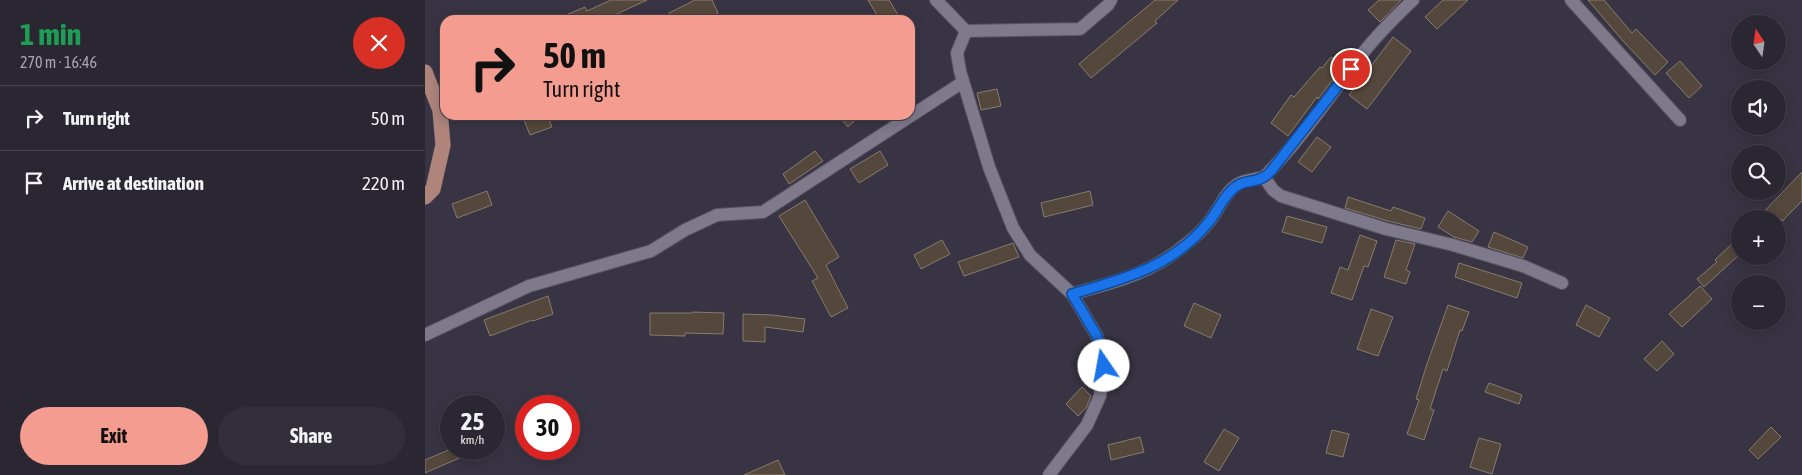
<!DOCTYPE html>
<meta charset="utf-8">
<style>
:root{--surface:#2a2732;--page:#322f3a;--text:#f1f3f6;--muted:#a5a5ac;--line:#46444d;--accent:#f59c90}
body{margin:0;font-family:"Asap Condensed",sans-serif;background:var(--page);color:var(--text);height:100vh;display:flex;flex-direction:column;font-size:19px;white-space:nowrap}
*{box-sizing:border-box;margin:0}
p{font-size:16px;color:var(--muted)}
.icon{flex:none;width:28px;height:28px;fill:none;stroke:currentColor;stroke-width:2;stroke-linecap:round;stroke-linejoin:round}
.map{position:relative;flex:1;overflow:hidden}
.side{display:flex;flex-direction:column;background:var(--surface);width:425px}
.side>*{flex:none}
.guide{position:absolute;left:15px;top:15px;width:475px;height:105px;border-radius:15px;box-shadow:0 2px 12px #0003,0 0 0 1px var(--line);background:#f59c90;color:#111;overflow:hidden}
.needle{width:32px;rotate:347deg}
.tools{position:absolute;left:1306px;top:15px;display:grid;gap:10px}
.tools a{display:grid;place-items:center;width:55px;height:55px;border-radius:50%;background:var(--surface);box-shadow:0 2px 12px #0003,0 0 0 1px var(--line);font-size:25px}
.speed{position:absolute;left:15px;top:395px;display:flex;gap:10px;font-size:25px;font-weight:700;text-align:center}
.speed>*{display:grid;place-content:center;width:65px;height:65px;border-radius:50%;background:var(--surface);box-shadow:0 2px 12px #0003,0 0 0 1px var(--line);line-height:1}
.speed small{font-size:12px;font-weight:400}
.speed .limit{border:8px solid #d22;background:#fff;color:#111}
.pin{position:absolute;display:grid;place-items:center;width:42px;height:42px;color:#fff;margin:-21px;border:2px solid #fff;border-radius:50%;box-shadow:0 1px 5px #0007}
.me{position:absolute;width:55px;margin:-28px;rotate:348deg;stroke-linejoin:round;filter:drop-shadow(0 0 4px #0008)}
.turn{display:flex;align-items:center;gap:18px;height:105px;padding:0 20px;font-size:22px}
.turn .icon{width:65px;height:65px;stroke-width:2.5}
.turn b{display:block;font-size:35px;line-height:42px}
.round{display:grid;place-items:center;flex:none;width:52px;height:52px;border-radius:26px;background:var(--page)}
.summary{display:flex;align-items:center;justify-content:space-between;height:85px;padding:0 20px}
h1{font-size:30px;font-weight:700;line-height:38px;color:#1e9e55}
.primary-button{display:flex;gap:10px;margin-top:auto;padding:10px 20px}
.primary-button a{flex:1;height:58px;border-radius:30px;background:var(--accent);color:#111;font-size:20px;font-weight:700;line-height:58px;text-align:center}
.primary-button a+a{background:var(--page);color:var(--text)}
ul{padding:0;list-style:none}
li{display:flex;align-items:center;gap:15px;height:65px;padding:0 20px;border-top:1px solid var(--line)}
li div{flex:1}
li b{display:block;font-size:19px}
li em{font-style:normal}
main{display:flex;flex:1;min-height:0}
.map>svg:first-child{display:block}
</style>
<main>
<section class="side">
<div class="summary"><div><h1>1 min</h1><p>270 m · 16:46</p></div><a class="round" style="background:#d93025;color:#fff"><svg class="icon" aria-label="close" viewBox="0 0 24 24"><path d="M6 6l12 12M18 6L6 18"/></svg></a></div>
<ul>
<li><svg class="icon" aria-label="right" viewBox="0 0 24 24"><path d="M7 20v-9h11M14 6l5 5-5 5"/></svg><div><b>Turn right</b></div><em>50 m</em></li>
<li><svg class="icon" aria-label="arrive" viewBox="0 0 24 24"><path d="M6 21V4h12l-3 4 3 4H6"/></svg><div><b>Arrive at destination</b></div><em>220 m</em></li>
</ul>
<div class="primary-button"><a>Exit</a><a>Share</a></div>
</section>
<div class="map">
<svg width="1377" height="475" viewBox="0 0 1377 475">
<rect width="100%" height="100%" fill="#383443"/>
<g fill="#54473b" stroke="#897b6d">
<polygon points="186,0 222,0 179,20 129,20 160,7 162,11"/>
<polygon points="270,0 287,0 293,13 280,20 247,20 244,13"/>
<polygon points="443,0 464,0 476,20 455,20"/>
<polygon points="730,0 753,0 730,21 732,23 666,78 654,64"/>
<polygon points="954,0 976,0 955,22 943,10"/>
<polygon points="1018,0 1043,0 1012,29 1000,17"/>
<polygon points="1163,0 1179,0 1207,33 1211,29 1243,62 1230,75 1198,41"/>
<polygon points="968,37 986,51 942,109 924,95"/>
<polygon points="906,57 918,66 893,99 892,97 863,136 846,123 866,95 869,97 895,67 897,68"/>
<polygon points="1255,61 1277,86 1264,98 1241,73"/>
<polygon points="572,89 576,106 556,110 552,93"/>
<polygon points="97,115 122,115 127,127 105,135"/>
<polygon points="413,115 436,115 423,127"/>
<polygon points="892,137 906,147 887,172 873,162"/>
<polygon points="390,151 398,161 364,184 358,174"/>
<polygon points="455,151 463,165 434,183 425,169"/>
<polygon points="1377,172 1377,201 1361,217 1358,221 1356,219 1332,219"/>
<polygon points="62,191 67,205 32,218 27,204"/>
<polygon points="665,191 668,205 619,217 616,203"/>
<polygon points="923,197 966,211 968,207 1000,218 996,229 963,221 920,208"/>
<polygon points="380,200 414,257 401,265 423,308 406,317 387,281 393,278 354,216"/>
<polygon points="1023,211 1054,231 1047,242 1029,237 1013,227"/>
<polygon points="862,216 902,227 897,243 857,232"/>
<polygon points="1069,232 1103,247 1098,258 1063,247"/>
<polygon points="935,235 952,241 943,267 939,266 927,300 906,293 915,267 923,270"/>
<polygon points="1315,236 1315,254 1279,287 1272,279 1292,262 1290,260"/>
<polygon points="517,240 525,254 496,269 489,255"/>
<polygon points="971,240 990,244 981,270 985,272 981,284 959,277"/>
<polygon points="588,243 594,257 539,276 533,262"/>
<polygon points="1034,263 1097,283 1092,298 1030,277"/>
<polygon points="1275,286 1287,299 1257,327 1244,314"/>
<polygon points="123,296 128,314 108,321 107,320 65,336 59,320"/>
<polygon points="769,303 796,315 786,338 759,326"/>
<polygon points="1023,305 1044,312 1037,331 1035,330 1022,371 1018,369 1005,409 1009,410 999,440 982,434 994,400 991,399 1002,364"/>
<polygon points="1161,305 1185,318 1174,337 1151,325"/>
<polygon points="946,309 968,317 953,356 932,349"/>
<polygon points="267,312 299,313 298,334 260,333 260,336 225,335 225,313 267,313"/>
<polygon points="318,314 347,315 380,319 378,332 340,327 340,342 318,341"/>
<polygon points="1237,341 1249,354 1232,371 1219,359"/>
<polygon points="1064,383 1097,395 1094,404 1060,392"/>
<polygon points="657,387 666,396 661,408 653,416 641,404"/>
<polygon points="1346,427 1356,437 1333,459 1324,450"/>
<polygon points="799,429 814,438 794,471 779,462"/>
<polygon points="907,430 924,434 918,457 901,453"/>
<polygon points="715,437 719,452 686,460 683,445"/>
<polygon points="1054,438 1076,444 1067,474 1045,467"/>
<polygon points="26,449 55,449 0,473 0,460"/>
<polygon points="353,460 360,475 319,475"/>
</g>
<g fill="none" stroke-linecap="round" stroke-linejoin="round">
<defs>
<g id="minor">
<polyline points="511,0 541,31 655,29 683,5 686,0"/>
<polyline points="1146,0 1255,120"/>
<polyline points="541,31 532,53 535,71 564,167 588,228 605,255 647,294 672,336 679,366 675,396 662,425 624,475"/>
<path d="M839 177C876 140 905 95 938 53 953 34 970 17 988 0"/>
<path d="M647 294C690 282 726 274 761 244 769 238 777 231 783 223 794 211 800 189 817 182 823 180 832 179 839 177L848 190 856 196 961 229 1028 245 1098 266 1137 283"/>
<polyline points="0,335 104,286 226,251 260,230 292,215 338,212 538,82"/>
</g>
<polyline id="major" points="0,72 15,110 18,145 8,189 0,197"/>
</defs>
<use href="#minor" stroke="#56525f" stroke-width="14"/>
<use href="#major" stroke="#56525f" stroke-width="16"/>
<use href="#minor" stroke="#7e798b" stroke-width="12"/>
<use href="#major" stroke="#ae847b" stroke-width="15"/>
</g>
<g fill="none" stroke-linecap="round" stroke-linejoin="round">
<defs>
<path id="route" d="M679 366 672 336 647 294C699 279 747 267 783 223 791 214 796 201 805 192 817 178 827 184 839 177 843 175 847 170 850 166L926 69"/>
</defs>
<use href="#route" stroke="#114b97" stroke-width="12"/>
<use href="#route" stroke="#1a73e8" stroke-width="9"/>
</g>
</svg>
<div class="tools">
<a><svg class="needle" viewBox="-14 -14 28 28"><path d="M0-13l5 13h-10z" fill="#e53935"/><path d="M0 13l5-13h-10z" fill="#a5a5ac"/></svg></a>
<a><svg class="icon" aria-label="sound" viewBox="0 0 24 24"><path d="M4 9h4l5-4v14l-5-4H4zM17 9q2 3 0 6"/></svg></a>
<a><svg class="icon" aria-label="search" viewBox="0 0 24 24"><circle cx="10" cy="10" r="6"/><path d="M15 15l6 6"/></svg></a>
<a>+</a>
<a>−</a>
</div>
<div class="speed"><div>25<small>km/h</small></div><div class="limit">30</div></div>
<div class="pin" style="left:926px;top:69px;background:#d93025"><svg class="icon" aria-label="arrive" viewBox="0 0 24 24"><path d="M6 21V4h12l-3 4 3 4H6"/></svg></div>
<svg class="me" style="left:679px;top:366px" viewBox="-20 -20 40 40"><circle r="19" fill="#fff"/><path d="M0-13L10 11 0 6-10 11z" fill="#1a73e8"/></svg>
<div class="guide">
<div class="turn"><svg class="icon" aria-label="right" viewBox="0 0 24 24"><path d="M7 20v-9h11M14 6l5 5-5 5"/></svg><div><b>50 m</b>Turn right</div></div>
</div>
</div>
</main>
